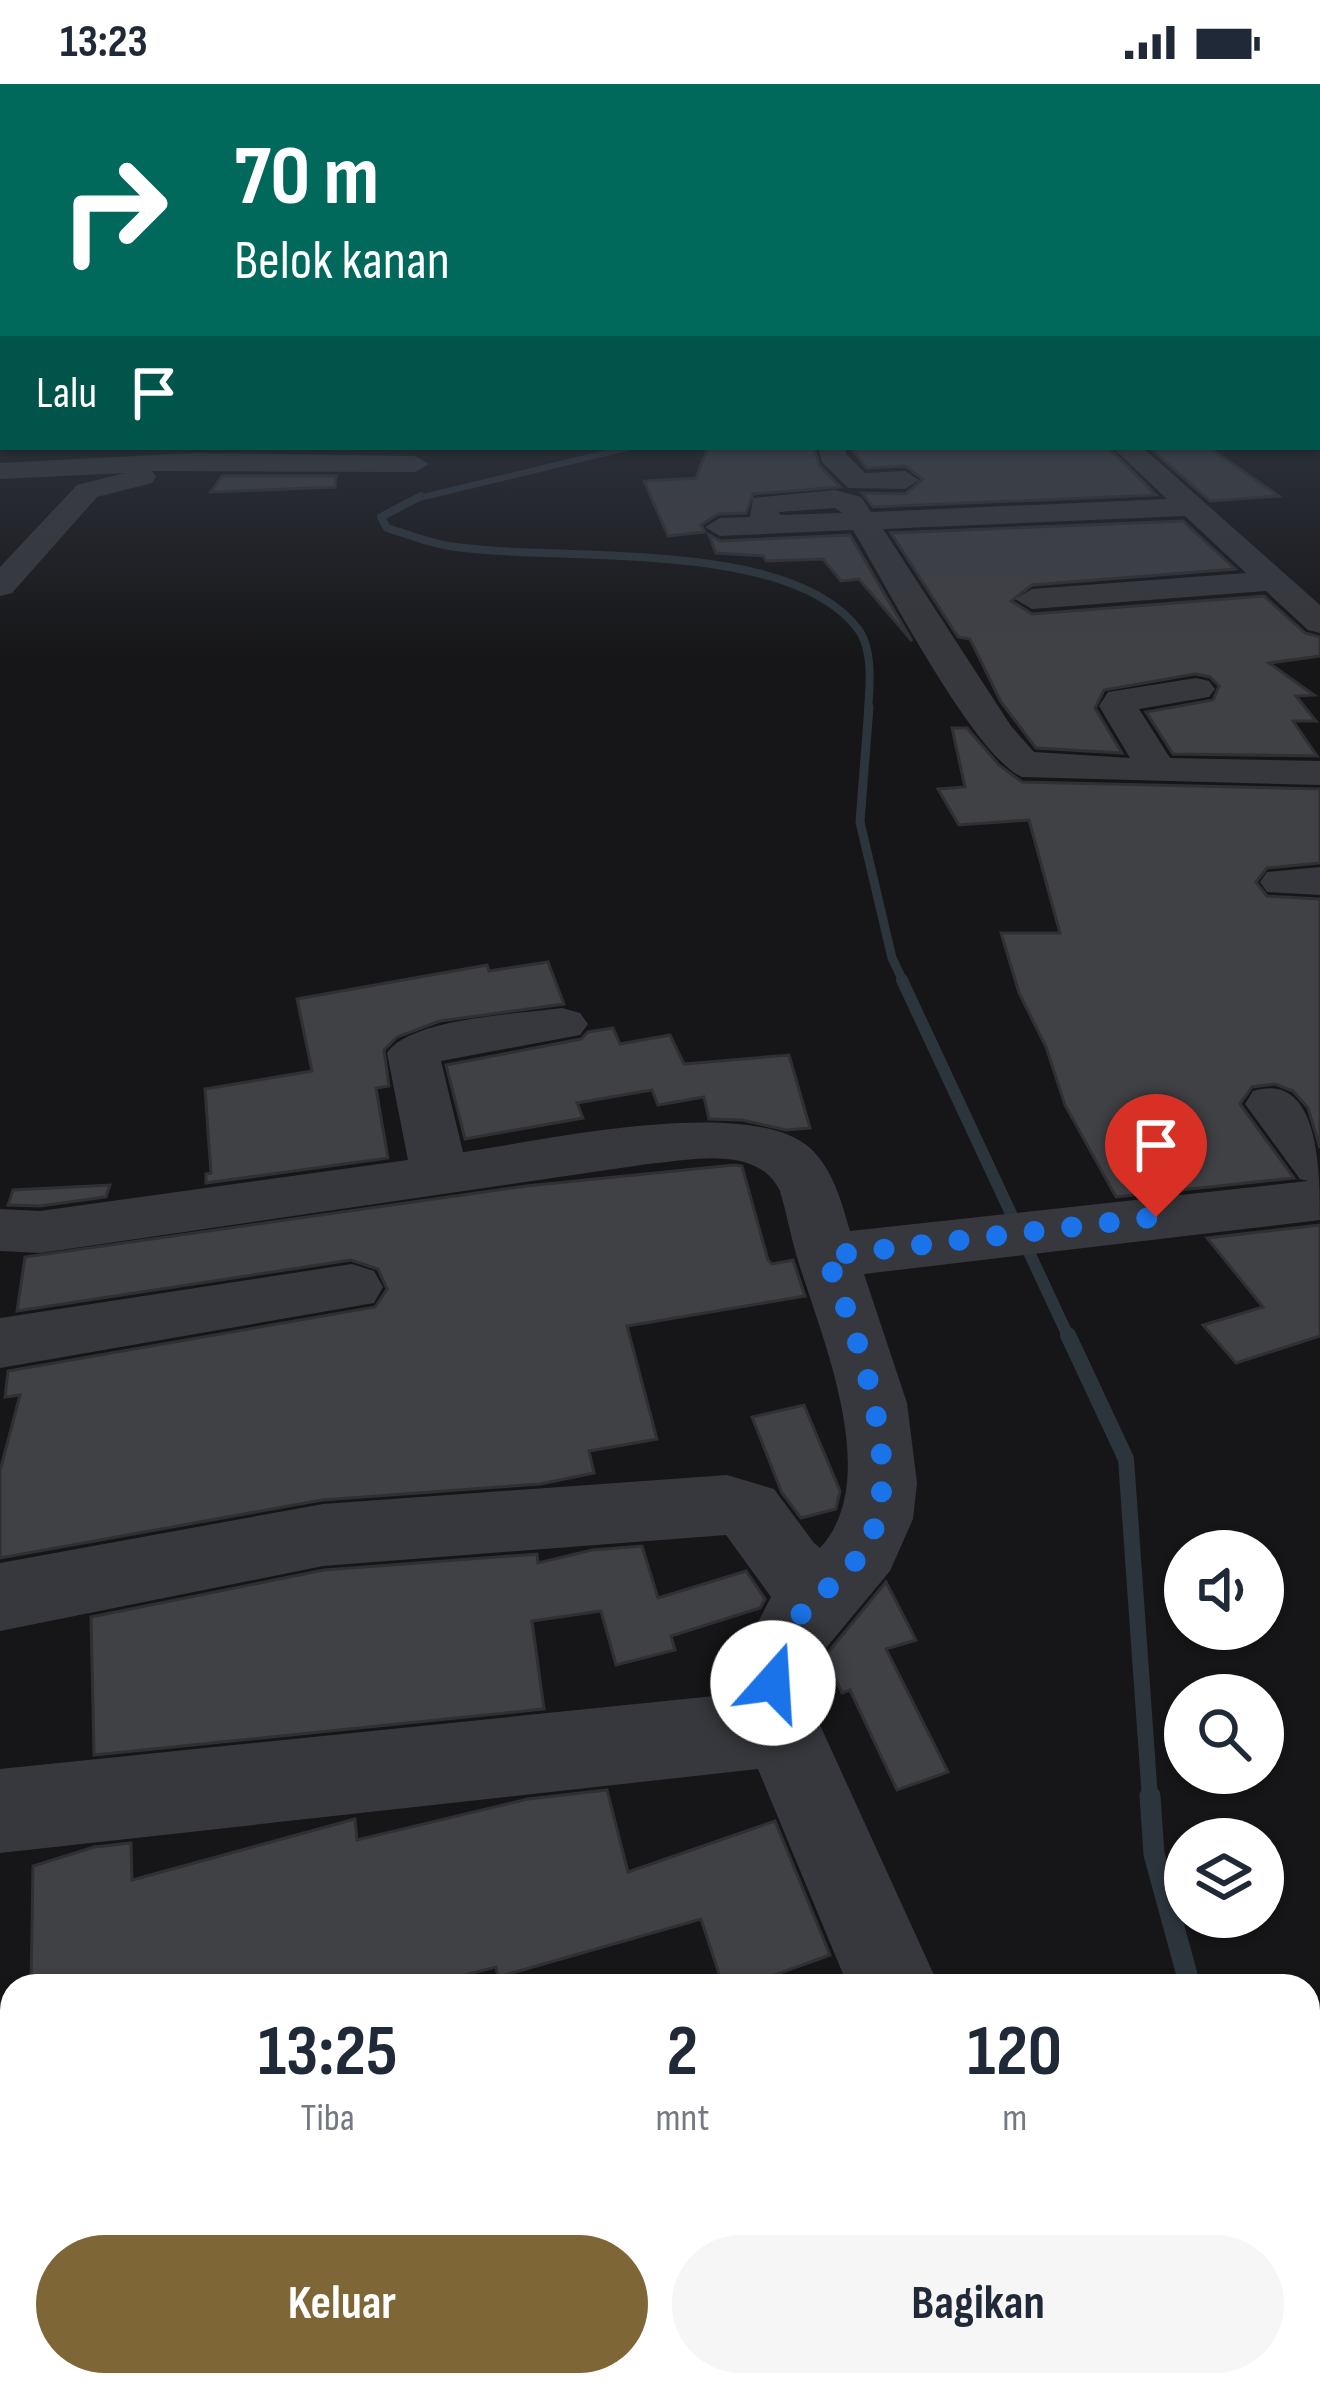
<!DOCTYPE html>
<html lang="id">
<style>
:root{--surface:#fff;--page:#f6f6f7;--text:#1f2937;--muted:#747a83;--accent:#7e6636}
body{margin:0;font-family:"Sofia Sans Condensed",sans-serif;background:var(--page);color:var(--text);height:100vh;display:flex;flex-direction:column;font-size:45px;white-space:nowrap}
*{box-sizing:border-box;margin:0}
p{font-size:39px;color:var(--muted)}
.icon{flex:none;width:66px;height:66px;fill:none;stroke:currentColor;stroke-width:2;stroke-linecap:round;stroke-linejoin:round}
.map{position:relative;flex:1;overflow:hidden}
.drawer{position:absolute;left:0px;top:1890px;width:1320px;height:423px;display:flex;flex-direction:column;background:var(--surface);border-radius:36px 36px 0 0;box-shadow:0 3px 9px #0004}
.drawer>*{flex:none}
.banner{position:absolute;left:0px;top:0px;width:1320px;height:366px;box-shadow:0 3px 9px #0004;background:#00695c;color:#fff;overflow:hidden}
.tools{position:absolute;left:1164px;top:1446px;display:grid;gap:24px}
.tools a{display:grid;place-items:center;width:120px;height:120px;border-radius:50%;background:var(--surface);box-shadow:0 3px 9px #0004;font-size:60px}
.pin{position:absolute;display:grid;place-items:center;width:102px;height:102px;color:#fff;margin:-123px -51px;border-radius:50% 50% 50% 0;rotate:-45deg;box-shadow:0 0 12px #0007}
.pin .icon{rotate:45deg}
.me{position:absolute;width:132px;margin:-66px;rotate:19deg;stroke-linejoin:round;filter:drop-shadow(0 0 9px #0008)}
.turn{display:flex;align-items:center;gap:42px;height:252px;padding:0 36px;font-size:54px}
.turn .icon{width:156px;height:156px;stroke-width:2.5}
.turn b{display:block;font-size:84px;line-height:102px}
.then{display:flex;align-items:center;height:114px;padding:0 36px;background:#0003;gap:24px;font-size:45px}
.eta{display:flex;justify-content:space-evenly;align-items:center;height:204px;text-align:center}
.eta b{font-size:72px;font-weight:700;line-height:84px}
.cta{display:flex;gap:24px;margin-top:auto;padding:24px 36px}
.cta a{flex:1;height:138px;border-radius:72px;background:var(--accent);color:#fff;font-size:48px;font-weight:700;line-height:138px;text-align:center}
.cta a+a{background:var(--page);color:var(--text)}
.status{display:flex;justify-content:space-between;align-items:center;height:84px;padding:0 60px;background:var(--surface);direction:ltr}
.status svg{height:33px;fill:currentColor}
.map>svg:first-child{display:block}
</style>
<div class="status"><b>13:23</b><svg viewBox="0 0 49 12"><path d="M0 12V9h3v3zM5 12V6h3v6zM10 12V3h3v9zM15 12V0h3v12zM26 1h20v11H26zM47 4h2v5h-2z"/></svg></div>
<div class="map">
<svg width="1320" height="2312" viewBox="0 0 1320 2312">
<rect width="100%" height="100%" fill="#161618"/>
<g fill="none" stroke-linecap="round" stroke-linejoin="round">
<polyline stroke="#2c353c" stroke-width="6" points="415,415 631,363"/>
<path stroke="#2c353c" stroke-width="8" d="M421 412 381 433 387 444C407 450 429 459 449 462 555 479 788 452 858 545 873 565 870 601 868 626"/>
<polyline stroke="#2c353c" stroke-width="9" points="869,623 860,738 892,874 904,899"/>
<polyline stroke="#2c353c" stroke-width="12" points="902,896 1069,1254"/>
<polyline stroke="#2c353c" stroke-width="16" points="1068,1251 1126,1375 1150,1715"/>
<g stroke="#2c353c" stroke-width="21">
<polyline points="1150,1712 1154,1770 1190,1902"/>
<polyline points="1308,2091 1320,2104"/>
</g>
</g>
<g fill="#404145" stroke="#303034" stroke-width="3">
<polygon points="708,363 814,363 819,381 840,403 753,410 746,429 718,430 701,441 705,448 668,452 644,397 696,394"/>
<polygon points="850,363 1108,363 1156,411 873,423 862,409 905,410 923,395 905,382 867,384"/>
<polygon points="1149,363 1208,363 1279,412 1210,417"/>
<polygon points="222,392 336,392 335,403 211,408"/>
<polygon points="1183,437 1235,485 1032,501 1011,517 1032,530 1264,512 1305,549 1320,553 1320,572 1269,579 1314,611 1296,612 1316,637 1293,637 1317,672 1173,670 1146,628 1213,616 1219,602 1210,593 1195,590 1104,606 1095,624 1122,669 1036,664 1001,618 970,555 958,553 891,449"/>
<polygon points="709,451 720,457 850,451 912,557 859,495 841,497 823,475 766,477 764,472 716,469"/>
<polygon points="952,644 967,644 999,681 1022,698 1320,705 1320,779 1267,784 1256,798 1267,812 1320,815 1320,1064 1308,1024 1293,1007 1275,1000 1252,1003 1240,1020 1294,1094 1116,1113 1065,1021 1046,963 1019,909 1001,849 1060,849 1029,736 959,741 938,705 965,703"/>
<polygon points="548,878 564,920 440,937 397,953 384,966 389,1002 376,1004 388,1074 206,1099 206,1090 211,1089 205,1005 312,987 297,915 487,881 489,887"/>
<polygon points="613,944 620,960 670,951 684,980 789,971 810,1044 786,1046 742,1036 709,1035 704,1013 658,1021 652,1006 577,1019 583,1034 465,1055 446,981 581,955 588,948"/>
<polygon points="734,1081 742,1082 768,1176 772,1180 793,1176 805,1212 627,1242 657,1355 589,1367 594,1389 540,1400 322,1416 0,1474 0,1387 20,1311 5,1313 8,1287 375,1223 387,1205 378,1185 351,1176 17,1227 25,1173 526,1102"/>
<polygon points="110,1101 106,1113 40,1122 8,1121 13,1106"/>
<polygon points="1320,1141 1320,1252 1236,1279 1203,1241 1263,1223 1207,1154"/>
<polygon points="804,1321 840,1407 836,1425 801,1434 782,1409 752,1333"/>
<polygon points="642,1462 658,1514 746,1487 765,1515 760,1524 671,1552 675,1566 616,1581 601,1527 532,1537 544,1625 94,1671 91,1533 324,1486 537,1470 538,1479 592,1466"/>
<polygon points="886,1498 916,1556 886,1565 948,1688 897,1706 850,1606 842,1609 825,1572"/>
<polygon points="607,1706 628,1788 775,1737 830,1871 744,1902 723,1902 701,1835 498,1893 496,1883 422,1902 31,1902 33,1782 94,1763 131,1759 132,1796 355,1735 357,1756 528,1715"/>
</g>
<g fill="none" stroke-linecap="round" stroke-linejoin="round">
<g fill="#37383d" fill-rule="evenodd">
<polygon points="818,363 846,363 846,370 865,389 905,387 919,396 905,405 848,404 822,378"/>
<path d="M1112 363H1142L1320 521V549L1308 546 1266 507 1032 525 1015 515 1032 505 1246 489 1185 432 883 445 1011 642 1034 668 1130 674 1099 622 1108 608 1196 594 1209 597 1215 605 1209 613 1139 625 1170 674 1320 677V701L1022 693C973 671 885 499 853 446L720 452 705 443 720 434 750 433 753 414 835 406 861 413 871 428 1167 415ZM835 424 842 429 780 431 779 428Z"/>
<polygon points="192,369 415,372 429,380 415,388 152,387 156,393 152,399 97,413 12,509 0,512 0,483 77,401 125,389 0,395 0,379"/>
<polygon points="1320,783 1320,811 1267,808 1260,798 1267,788"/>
<path d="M562 924 580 929 588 940 580 951 441 977 463 1068C541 1057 749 1010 810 1064 833 1085 842 1119 850 1147L1308 1097 1300 1095 1245 1020 1253 1007C1320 986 1320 1088 1320 1136L864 1190 907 1319 917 1399 913 1435 890 1487 816 1576 812 1604 820 1641 939 1902H848L758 1685 0 1769V1685L734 1610 738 1577 771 1513 726 1451 323 1482 0 1547V1479L323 1420 727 1391 774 1405 814 1459 820 1464C885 1394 819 1248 796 1170 790 1149 786 1127 780 1107 757 1060 690 1076 648 1080L40 1169 0 1167V1125L40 1127 408 1076 387 969C410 934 520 930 562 924Z"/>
<polygon points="352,1180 374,1187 383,1203 374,1219 0,1284 0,1234"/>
<polygon points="27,2301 135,2301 131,2312 23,2312"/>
<polygon points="1022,2301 1132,2301 1137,2312 1027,2312"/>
</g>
</g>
<linearGradient id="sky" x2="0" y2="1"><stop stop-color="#0c0c0d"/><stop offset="0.44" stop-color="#363c48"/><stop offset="1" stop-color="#363c48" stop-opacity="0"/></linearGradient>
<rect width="1320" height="576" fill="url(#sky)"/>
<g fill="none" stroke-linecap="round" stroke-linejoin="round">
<path stroke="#1a73e8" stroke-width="21" stroke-dasharray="0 37.8" d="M773 1599C778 1583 780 1560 789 1546 808 1515 845 1496 864 1465 911 1393 855 1245 826 1172L1156 1133"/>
</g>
</svg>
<div class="tools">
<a><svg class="icon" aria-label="sound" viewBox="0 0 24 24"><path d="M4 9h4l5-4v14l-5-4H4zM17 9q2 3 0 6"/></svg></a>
<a><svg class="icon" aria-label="search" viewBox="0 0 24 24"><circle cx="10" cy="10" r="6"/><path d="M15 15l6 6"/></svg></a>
<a><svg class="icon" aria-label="layers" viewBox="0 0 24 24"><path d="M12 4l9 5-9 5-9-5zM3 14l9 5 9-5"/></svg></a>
</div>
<div class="pin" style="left:1156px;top:1133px;background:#d93025"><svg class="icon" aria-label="arrive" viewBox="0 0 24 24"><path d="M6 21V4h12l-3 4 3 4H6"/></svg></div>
<svg class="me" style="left:773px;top:1599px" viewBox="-20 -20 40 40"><circle r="19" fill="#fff"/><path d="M0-13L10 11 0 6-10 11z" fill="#1a73e8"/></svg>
<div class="banner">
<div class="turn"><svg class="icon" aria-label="right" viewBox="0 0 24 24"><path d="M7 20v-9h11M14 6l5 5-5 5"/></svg><div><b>70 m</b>Belok kanan</div></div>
<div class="then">Lalu<svg class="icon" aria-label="arrive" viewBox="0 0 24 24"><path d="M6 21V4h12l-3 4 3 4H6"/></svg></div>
</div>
<section class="drawer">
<div class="eta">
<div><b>13:25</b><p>Tiba</p></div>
<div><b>2</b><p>mnt</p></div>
<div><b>120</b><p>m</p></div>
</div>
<div class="cta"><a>Keluar</a><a>Bagikan</a></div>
</section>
</div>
